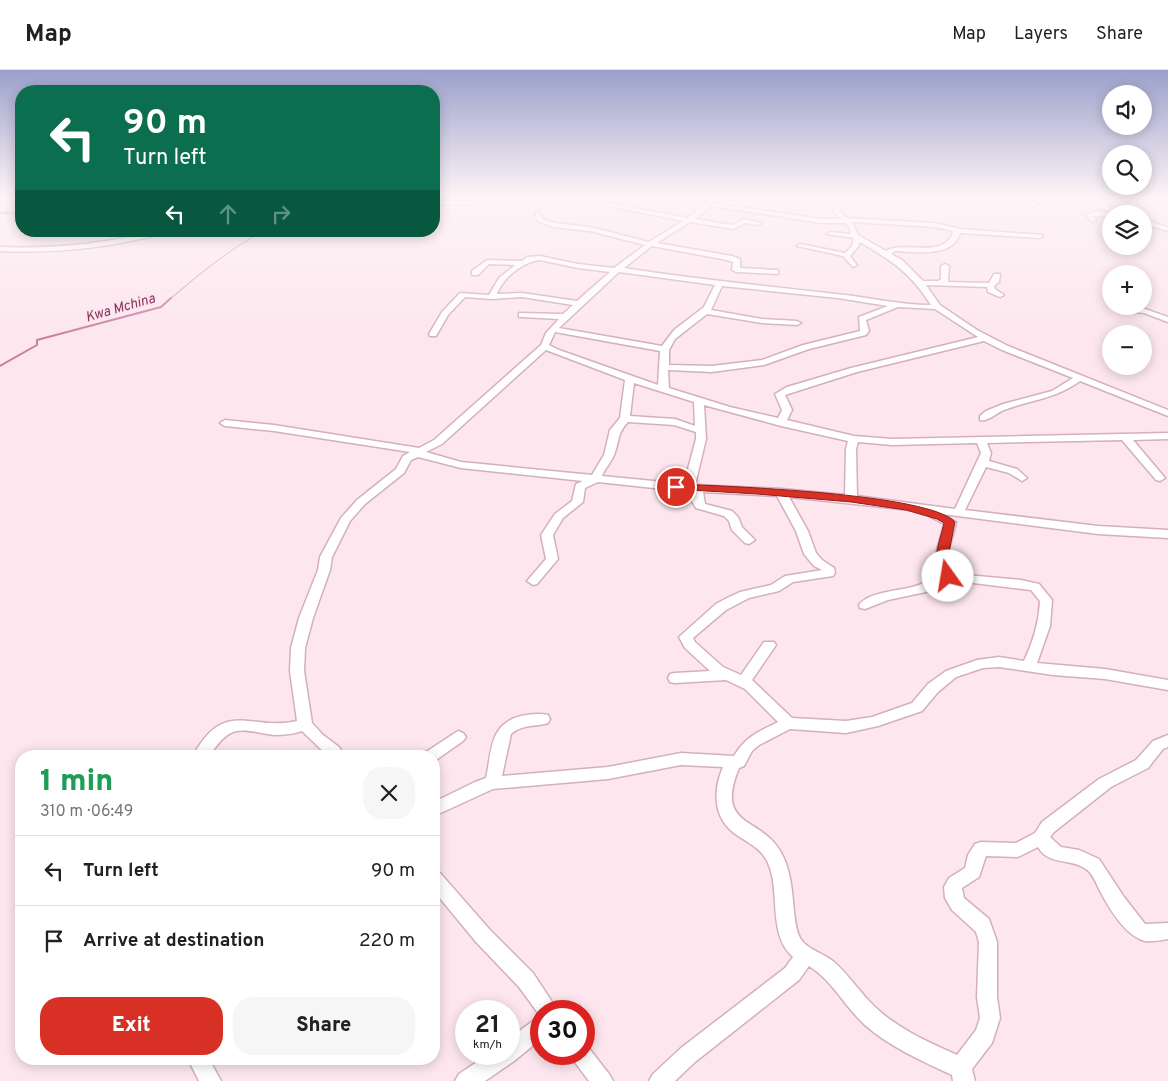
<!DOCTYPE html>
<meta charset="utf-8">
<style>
:root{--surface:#fff;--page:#f6f6f6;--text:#202124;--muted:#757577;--line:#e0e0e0;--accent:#d93025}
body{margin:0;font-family:Overpass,sans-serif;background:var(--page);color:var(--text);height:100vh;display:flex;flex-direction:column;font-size:19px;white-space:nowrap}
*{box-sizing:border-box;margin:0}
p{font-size:16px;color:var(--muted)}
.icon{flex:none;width:28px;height:28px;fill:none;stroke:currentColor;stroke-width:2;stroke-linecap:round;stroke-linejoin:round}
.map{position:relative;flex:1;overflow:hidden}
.details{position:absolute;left:15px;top:680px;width:425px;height:315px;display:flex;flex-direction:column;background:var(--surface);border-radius:20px;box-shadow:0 2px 12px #0003}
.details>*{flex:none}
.top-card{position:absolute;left:15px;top:15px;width:425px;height:152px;border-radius:20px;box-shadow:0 2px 12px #0003;background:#0b6e4f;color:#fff;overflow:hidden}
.buttons{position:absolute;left:1102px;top:15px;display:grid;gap:10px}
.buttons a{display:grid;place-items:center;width:50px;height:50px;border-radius:50%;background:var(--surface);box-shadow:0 2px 12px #0003;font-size:25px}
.speed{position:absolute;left:455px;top:930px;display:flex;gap:10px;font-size:25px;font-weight:700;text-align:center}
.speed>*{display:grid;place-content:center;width:65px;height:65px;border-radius:50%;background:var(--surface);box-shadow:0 2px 12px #0003;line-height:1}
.speed small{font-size:12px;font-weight:400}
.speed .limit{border:8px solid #d22;background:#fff;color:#111}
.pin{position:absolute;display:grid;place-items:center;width:42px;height:42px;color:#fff;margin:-21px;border:2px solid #fff;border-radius:50%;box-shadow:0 1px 5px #0007}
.me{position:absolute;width:55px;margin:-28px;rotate:347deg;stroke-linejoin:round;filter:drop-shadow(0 0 4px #0008)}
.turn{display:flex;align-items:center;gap:18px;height:105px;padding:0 25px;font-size:22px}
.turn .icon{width:65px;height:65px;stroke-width:2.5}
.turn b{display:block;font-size:35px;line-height:42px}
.lanes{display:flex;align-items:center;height:48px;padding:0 25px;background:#0003;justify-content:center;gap:25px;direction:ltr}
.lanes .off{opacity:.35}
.round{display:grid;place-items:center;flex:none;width:52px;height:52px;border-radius:20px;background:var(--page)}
.headline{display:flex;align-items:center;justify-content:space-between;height:85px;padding:0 25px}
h1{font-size:30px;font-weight:800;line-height:38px;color:#1e9e55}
.primary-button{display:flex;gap:10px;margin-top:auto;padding:10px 25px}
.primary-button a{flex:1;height:58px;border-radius:20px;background:var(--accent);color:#fff;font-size:20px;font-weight:800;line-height:58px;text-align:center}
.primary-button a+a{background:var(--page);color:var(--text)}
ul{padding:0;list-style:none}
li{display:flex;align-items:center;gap:15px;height:70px;padding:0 25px;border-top:1px solid var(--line)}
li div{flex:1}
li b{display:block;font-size:19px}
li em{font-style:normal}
header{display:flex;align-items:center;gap:30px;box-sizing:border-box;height:70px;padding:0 25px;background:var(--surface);border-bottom:1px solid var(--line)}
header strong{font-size:24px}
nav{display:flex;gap:28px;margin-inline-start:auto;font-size:18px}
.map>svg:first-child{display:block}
</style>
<header>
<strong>Map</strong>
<nav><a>Map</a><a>Layers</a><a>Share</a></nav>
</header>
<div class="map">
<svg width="1168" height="1011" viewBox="0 0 1168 1011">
<rect width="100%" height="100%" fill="#fde6ee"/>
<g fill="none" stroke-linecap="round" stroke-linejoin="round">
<path stroke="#c881a0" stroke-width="1" d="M170 229C200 204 229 179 264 161"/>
<polyline stroke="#c881a0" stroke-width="2" points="0,296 37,275 37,270 161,237 171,228"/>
<defs>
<g id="minor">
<path d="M562 127H577L688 148 711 127H718L713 133 822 149H841L833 141 845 127H852L839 141 847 148 934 153 961 159 1042 165 1043 166 1040 168 960 163C954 188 914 182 895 181L891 184 902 190 923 211H938L941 209V196L945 194 949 196 948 212 989 213 994 204H1000L999 212 994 216 995 219 1004 225 1000 227 988 222 987 217 926 215 940 235 977 260 1008 276 1168 340V346L1080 311C1053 330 1033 329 1004 340 996 343 988 352 980 350V346L986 341 1003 334 1052 321 1073 308 1002 280 984 271 857 302 785 325 792 340 787 350 854 366 892 369 1168 363V369L1133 370 1165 408 1160 411 1156 410 1122 370 987 373 991 383 989 391 1017 399 1027 408 1022 411 1009 403 986 397 965 440 1098 456 1168 460V468L1098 464 942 444 956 452C954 467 942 488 951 502L956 504 1021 510 1039 514 1052 530 1050 556 1037 593 1105 599 1168 610V620L1105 609 1053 605 999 597 983 598 956 607 938 622 922 641 878 656 846 663 790 659 759 675 752 681 744 696 739 698C715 756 757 746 779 779 791 798 792 820 794 842 795 850 796 860 800 868 807 880 824 883 834 892 849 905 860 923 875 937 898 959 928 972 957 985L976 960 980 948 977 927 979 872 976 862 952 840 945 828 944 817 949 808 965 798 968 785 975 774 981 772 1016 773 1035 763 1042 752 1099 709 1136 690 1153 671 1168 665V677L1163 679 1148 698 1111 717 1054 762 1050 767 1061 777 1079 780 1099 789 1124 827 1145 854 1168 853V869C1161 870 1153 872 1145 871 1125 866 1109 838 1100 821 1096 813 1093 804 1086 799 1071 788 1049 796 1038 777L1018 787 986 786 979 807 962 818 964 828 989 849 997 872V927L1000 948 992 973 972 999 975 1011H953L952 1005C922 991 890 977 865 955 845 937 833 911 809 896L799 910 695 992 675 1011H649L653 1004 681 978 785 898 793 887C767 864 781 821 768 793 762 778 746 772 734 763 713 747 713 720 723 697L681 695 608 709 493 719 434 746V732L475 712 486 708C492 681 489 654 521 646 530 644 540 643 548 645L550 649 548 653C535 657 522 654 511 664L502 706 608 697 681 683 734 686C746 666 758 662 778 652L745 619 726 610 675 613 670 612 668 608 670 604 675 603 710 601 685 578 679 567 716 534 727 528 740 522 771 515 785 506 822 500 814 496 804 484 796 461 777 426 703 422 705 434 732 441 738 447 742 457 755 470 749 474 745 473 732 460 729 451 724 446 696 438 691 430V422L598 412 585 418 583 432 563 448 553 465 558 489 537 514 533 515 527 511 546 489 541 465 555 444 572 431 576 414 583 411 461 398 418 387 411 390 404 403 365 434 350 451 332 487 330 500 313 548 305 578 304 601 312 653 323 665 339 677 344 686H328L302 661C293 664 284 665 274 665 261 664 244 657 231 663 221 668 215 678 209 686H193C225 627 251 662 297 651L290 601 291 578 299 548 318 500 320 487 341 448 357 430 396 399 403 386 410 382 274 361 225 356 220 353 225 350 274 355 419 378 434 370 541 275 546 263 559 249 522 247H519V243L563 244 573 235 522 227 492 229 465 227 448 245 436 266H430L429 264 442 242 460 223 489 225 499 208 515 195 489 194 478 205H472V201L487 190 522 191 527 187 540 186 578 194 614 198 645 175 590 161 553 157 538 151 535 143H539L543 149 554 153 590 157 649 172 683 151ZM711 136 822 153H845L849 157 851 164 830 162 827 164 854 168 852 176 845 183 800 174 797 176 843 186 853 197 857 195 850 186 858 177 860 172C892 191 910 202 931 235 899 235 868 227 836 224 765 216 694 209 624 198L652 176 727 190 733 192 732 200 736 202 778 204V200H775L740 198V189L732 186 657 173 690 152 733 159 745 153 759 155 762 153 744 149 732 155 695 149ZM852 152 934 157 953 161C946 190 904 170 886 181L858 165ZM540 190 578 198 610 202 577 231 522 223 497 224C503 208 522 192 540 190ZM619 202 715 215 704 237 674 260 662 276 559 258ZM722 216 838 228 888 236 859 247 860 261 803 275 762 290 712 296 669 295V280L675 269 707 244 762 253 797 255 801 253 797 251 762 249 711 240ZM898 237 935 239 978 267 851 298 787 317 775 324 782 340 778 348 730 337 669 318 668 300 712 302 764 295 809 279 866 265 869 261 866 250ZM555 262 660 281 658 315 559 280 549 275ZM546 280 625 310 620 348 610 360 604 385 592 405 461 392 426 382 442 374ZM634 313 694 332 695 356 675 349 630 346ZM704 335 781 356 848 371 846 379 845 425 782 419 695 415 706 369ZM628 352 674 355 696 362V369L684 414 602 406C605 398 611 393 614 385 620 371 616 365 628 352ZM858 372 892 375 977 373 981 383 955 439 857 426 856 379ZM789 427 929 442V446L944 454C941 470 930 489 940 505 933 508 926 512 919 515 903 521 869 521 859 535L860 538 865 539 888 530 926 522 949 510 1031 520 1040 531C1039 552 1033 572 1024 591L999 587 977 590 946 601 928 614 912 633 872 647 846 651 792 648 752 610 776 575 774 572H764L741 605 723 597 695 572 693 568 726 540 749 528 779 521 793 512 833 506 835 503 834 498 822 490 816 483 808 461Z"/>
<polygon points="1041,127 1049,127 1033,137 1029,137 1029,135"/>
<path d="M1081 127C1088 127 1123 140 1130 144 1113 144 1095 138 1081 127Z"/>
<polygon points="462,129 485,130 488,132 485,134 434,135 434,131"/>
<polygon points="1096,141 1111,143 1113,144 1111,144 1111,147 1092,146 1096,150 1093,152 1085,145"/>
<polygon points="1144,150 1168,157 1168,161 1144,154"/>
<path d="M156 161H168C159 166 145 168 135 170 90 180 46 183 0 181V177C53 179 104 174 156 161Z"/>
<polygon points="1124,237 1145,239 1168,247 1168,252 1144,243 1124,241"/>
<polygon points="458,661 463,663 466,667 463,671 436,690 434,691 434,686 423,686 426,682"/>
<polygon points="434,800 440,803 490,860 533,903 558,941 541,941 541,969 514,991 485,1011 455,1011 459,1004 489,984 509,984 509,969 534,950 541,947 519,917 476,872 434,821"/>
<polygon points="584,975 588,977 609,1004 613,1011 589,1011 574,991 571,984 584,984"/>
<polygon points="188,989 209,989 221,1011 199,1011"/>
</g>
</defs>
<use href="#minor" stroke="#d4afbe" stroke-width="3"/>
<use href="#minor" fill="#fff" fill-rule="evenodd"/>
<defs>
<polyline id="rail" points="0,143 21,143"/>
</defs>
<use href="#rail" stroke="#928087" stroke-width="2.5"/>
<use href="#rail" stroke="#fde6ee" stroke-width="1" stroke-dasharray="4.5" stroke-linecap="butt"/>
</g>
<linearGradient id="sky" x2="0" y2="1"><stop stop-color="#9ba0cb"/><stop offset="0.47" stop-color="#fef4f7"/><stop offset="1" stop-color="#fef4f7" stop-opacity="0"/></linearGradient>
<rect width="1168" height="269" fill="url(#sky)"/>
<path fill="#d93025" stroke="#8d1f18" d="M676 414C722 416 929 423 955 452L947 492 948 500 954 506 952 509H944C929 494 940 472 944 453L937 449 906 440 851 432 757 424 672 419V415Z"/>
<g text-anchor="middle" stroke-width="5" stroke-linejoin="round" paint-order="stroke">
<g font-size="14" font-style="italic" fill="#86315c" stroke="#fde6ee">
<text transform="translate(120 237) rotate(-16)" y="5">Kwa Mchina</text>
</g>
</g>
</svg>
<div class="buttons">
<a><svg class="icon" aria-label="sound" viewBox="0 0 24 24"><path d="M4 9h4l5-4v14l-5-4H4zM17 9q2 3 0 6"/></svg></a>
<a><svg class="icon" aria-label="search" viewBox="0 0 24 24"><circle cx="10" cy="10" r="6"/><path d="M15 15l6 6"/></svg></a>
<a><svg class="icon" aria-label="layers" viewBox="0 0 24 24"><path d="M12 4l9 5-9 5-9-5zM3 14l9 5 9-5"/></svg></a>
<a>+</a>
<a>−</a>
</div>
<div class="speed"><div>21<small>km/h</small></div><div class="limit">30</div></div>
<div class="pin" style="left:676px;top:417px;background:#d93025"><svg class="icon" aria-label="arrive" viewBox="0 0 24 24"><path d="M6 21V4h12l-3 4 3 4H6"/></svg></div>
<svg class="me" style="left:948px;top:506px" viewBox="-20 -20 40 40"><circle r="19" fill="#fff"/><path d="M0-13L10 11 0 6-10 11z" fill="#d93025"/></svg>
<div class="top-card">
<div class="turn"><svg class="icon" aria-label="left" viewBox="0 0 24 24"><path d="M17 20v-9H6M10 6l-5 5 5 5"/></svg><div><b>90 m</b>Turn left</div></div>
<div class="lanes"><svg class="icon" aria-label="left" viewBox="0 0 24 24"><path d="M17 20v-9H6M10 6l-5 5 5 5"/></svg><svg class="icon off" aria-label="ahead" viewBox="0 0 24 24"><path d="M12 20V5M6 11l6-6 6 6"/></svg><svg class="icon off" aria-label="right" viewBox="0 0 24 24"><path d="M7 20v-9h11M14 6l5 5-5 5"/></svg></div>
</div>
<section class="details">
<div class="headline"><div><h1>1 min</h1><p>310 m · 06:49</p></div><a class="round"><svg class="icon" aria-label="close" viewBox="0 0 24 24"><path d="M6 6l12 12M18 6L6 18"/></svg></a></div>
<ul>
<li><svg class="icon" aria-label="left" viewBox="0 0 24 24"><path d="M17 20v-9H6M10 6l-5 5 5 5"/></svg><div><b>Turn left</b></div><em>90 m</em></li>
<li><svg class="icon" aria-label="arrive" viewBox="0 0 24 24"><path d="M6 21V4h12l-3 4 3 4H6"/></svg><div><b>Arrive at destination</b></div><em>220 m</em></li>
</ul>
<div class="primary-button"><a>Exit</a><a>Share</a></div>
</section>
</div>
